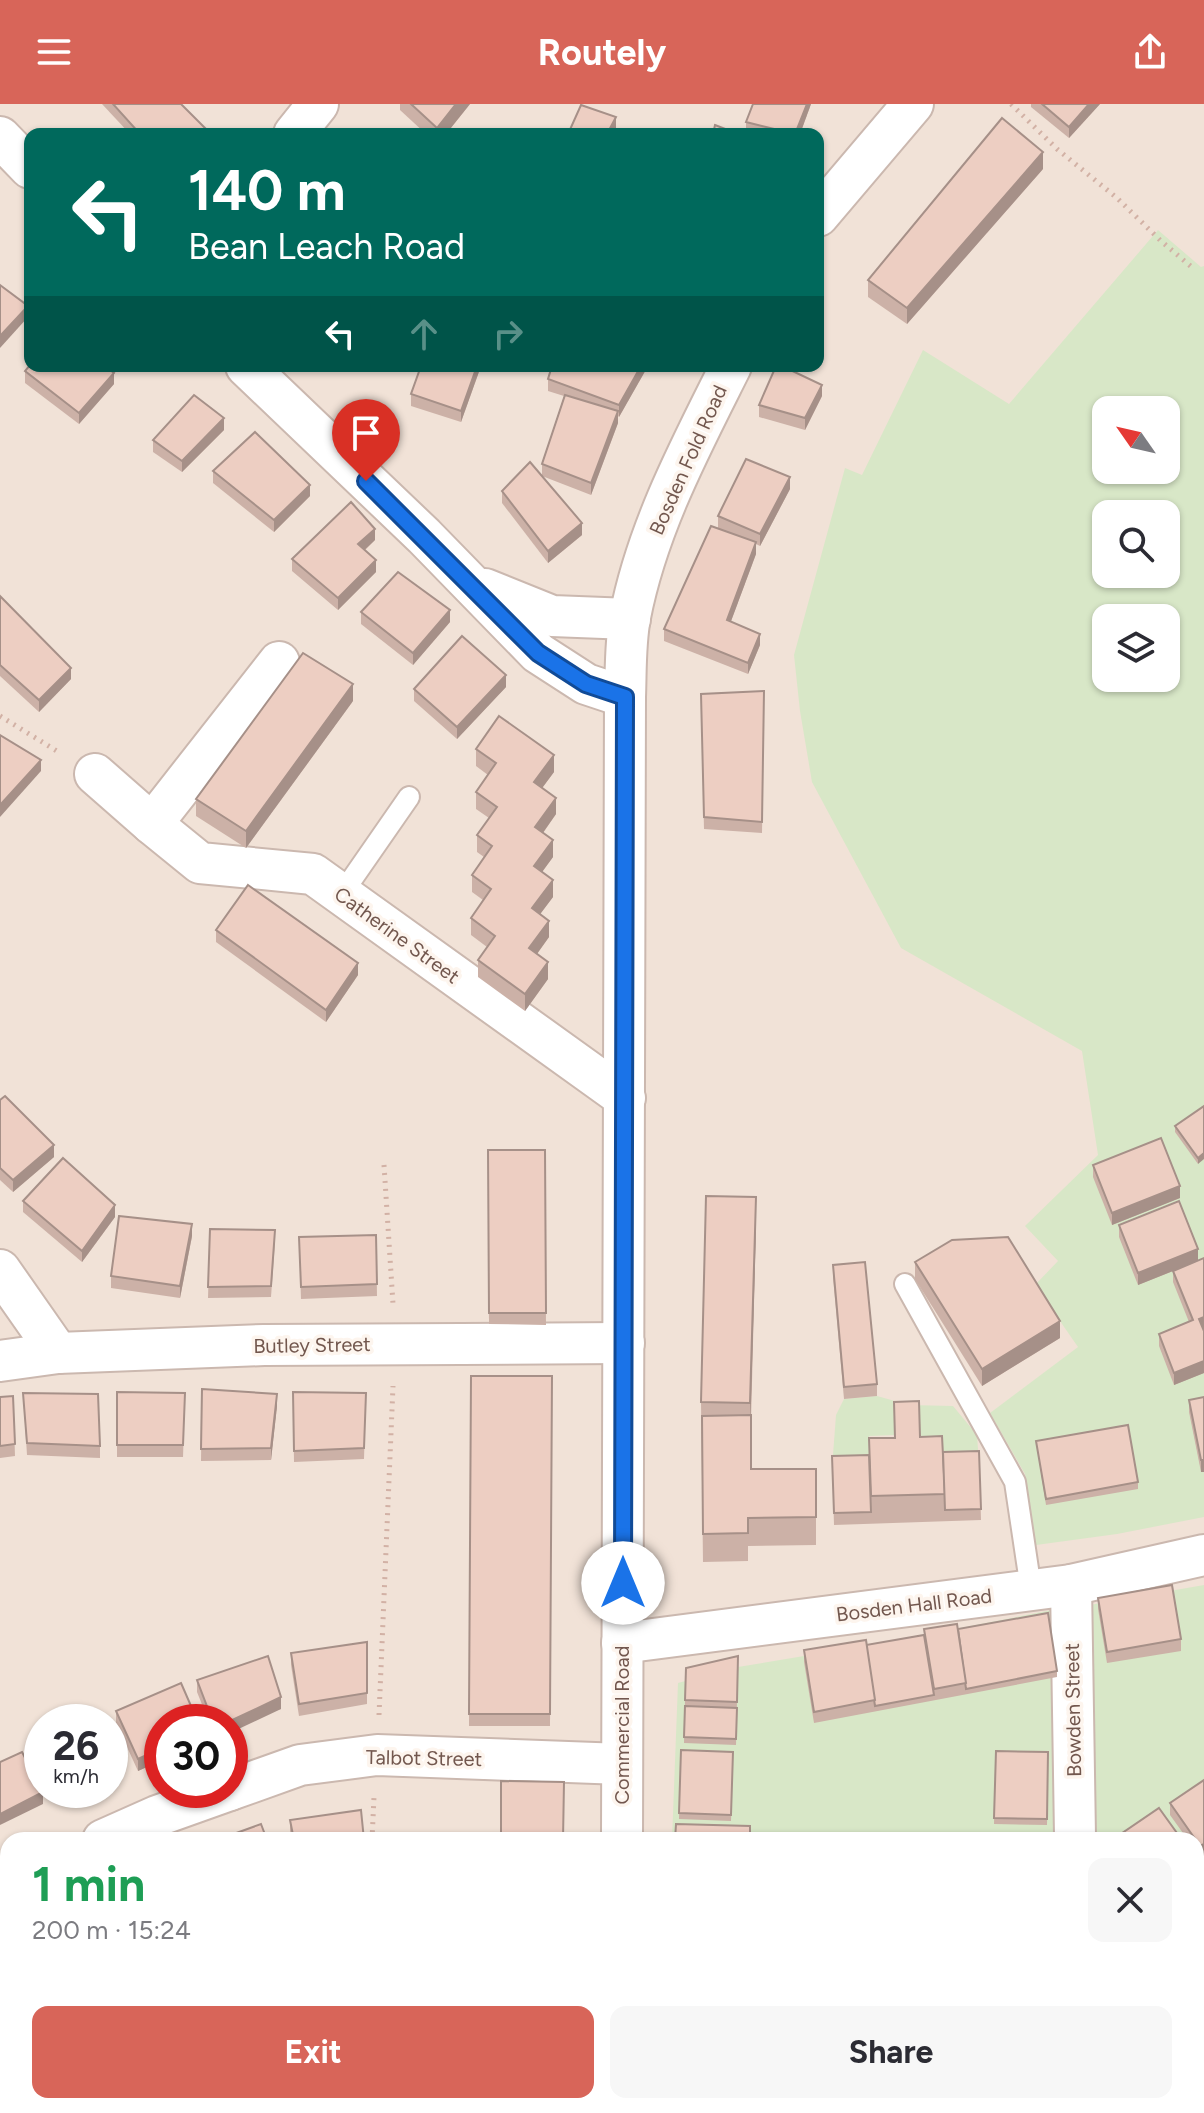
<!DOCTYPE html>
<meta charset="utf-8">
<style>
:root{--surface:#fff;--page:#f7f7f7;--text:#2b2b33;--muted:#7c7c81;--accent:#d86559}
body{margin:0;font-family:Figtree,sans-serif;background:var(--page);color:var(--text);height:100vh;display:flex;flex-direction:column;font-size:30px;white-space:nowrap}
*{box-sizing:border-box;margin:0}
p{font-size:26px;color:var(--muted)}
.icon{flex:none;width:44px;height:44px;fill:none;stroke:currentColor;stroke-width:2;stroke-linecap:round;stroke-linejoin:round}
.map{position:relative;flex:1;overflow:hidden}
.panel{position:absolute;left:0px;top:1728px;width:1204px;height:282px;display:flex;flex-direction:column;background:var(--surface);border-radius:24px 24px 0 0;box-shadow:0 2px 6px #0004}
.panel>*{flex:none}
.banner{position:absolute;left:24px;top:24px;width:800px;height:244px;border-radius:16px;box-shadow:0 2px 6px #0004;background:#00695c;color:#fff;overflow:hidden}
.needle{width:52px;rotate:304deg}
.tools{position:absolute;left:1092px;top:292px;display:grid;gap:16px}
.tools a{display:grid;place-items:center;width:88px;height:88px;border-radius:16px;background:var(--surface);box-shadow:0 2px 6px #0004;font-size:40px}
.speed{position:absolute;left:24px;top:1600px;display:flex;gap:16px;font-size:40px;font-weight:700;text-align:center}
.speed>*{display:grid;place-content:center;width:104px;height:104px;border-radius:50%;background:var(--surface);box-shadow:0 2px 6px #0004;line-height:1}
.speed small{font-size:20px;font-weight:400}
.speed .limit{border:12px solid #d22;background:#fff;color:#111}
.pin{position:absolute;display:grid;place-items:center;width:68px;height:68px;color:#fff;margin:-82px -34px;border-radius:50% 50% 50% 0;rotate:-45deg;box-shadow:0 0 8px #0007}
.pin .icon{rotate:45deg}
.me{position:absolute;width:88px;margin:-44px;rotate:0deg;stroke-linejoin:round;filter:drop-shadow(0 0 6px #0008)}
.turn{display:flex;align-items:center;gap:28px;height:168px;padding:0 32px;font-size:36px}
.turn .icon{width:104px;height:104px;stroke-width:2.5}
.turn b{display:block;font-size:56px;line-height:68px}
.lanes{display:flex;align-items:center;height:76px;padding:0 32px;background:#0003;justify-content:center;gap:40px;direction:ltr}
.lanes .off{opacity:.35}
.round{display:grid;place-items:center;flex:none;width:84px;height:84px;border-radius:16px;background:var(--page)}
.head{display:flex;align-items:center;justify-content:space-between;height:136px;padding:0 32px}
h1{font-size:48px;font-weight:700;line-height:60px;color:#1e9e55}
.action{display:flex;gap:16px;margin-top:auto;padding:16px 32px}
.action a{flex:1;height:92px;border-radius:16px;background:var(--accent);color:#fff;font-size:32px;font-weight:700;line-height:92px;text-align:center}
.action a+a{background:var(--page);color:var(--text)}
header{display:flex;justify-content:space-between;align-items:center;height:104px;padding:0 32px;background:var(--accent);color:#fff;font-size:36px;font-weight:700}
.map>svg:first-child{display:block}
</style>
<header><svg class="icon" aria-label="menu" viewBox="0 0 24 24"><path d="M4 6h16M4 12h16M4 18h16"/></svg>Routely<svg class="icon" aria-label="share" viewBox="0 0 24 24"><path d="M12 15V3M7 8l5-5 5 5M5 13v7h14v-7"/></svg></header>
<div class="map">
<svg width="1204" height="2009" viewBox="0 0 1204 2009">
<rect width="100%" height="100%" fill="#faf1e8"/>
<path fill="#f1e2d7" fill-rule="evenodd" d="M0 0H1204V2009H0ZM30 30H818V262H30ZM1106 306H1166V366H1106ZM1106 410H1166V470H1106ZM1106 514H1166V574H1106ZM42 1618H110V1686H42ZM162 1618H230V1686H162ZM8 1736H1196V2002H8Z"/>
<g fill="#d8e7c7" fill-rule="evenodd">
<path d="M1158 126 1201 163 1204 162V1413L1117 1430 1036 1441 1025 1370 990 1309 1078 1243 1035 1181 1058 1157 1025 1122 1098 1051 1082 947 901 844 812 678 800 607 794 551 845 364 862 371 923 246 1009 300ZM1106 306H1166V366H1106ZM1106 410H1166V470H1106ZM1106 514H1166V574H1106Z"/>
<polygon points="877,1292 909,1301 953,1302 977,1331 979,1359 942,1360 942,1332 919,1333 894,1326 894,1331 869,1332 869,1362 832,1364 836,1311 844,1295"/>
<polygon points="1204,1481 1204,1765 1196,1771 1196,1736 1089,1736 1084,1502"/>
<polygon points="1062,1504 1070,1736 672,1736 678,1579 738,1563 894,1537"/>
<polygon points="1204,1848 1204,2009 660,2009 660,2002 1196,2002 1196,1853"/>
<rect x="424" y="2002" width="168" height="7"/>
</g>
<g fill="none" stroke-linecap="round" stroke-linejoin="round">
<defs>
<g id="service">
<polyline points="341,791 409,693"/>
<polyline points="905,1180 1015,1378 1031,1485"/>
</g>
<g id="minor">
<polyline points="294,30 318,0"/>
<polyline points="0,33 30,64"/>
<polyline points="818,112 913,0"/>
<polyline points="246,262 424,432 538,549 586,580 625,593"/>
<polyline points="485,485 552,512 630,515"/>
<polyline points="279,558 152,720 200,759 313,770 625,994"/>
<polyline points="95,670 152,720"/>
<polyline points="0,1166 58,1249"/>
<polyline points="0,1257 58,1249 264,1241 624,1239"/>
<polyline points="1071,1481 1075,1732"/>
<polyline points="622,1539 1071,1481 1204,1451"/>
<polyline points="230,1686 300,1661 377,1651 622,1660"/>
<polyline points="103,1736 157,1712 230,1686"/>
<path d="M622 1736 625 593C626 567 625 539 630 513 647 424 691 342 731 262"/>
<polyline points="0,1783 8,1779"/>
<polyline points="1196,1803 1204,1798"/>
<polyline points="193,2002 197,2009"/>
<polyline points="620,2009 620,2002"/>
</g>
</defs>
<use href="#service" stroke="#cbb8af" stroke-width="24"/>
<use href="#minor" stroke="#cbb8af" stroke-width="44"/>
<g stroke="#d2b1a5" stroke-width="5" stroke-dasharray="2 6" stroke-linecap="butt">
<polyline points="1011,0 1057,45 1117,94 1161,137 1194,165"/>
<polyline points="0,612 60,649"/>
<polyline points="384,1061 393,1200"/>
<polyline points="379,1611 393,1282"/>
<polyline points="372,1736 374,1693"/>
</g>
<use href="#service" stroke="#fff" stroke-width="20"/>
<use href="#minor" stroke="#fff" stroke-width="40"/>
</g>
<g fill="#ccb1a7">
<polygon points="102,0 181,0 208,30 130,30"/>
<polygon points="400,0 470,0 446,30 426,30 400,6"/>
<polygon points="811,0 800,30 746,30 746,18"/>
<polygon points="1031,0 1100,0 1069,34 1031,3"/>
<polygon points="1043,65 907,220 868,193 868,176"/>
<polygon points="481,262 461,318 411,302 411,290"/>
<polygon points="648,262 619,313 618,312 618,319 591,391 542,372 542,360 564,292 548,287 548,275"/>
<polygon points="25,267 114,280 79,320 25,279"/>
<polygon points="822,292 805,326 759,313 759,301"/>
<polygon points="224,326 182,368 153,348 153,336"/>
<polygon points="213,367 310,392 274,428 213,379"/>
<polygon points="790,385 760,442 756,440 756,450 731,517 760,541 748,570 664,537 664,525 718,423 718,412"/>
<polygon points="502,387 582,431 548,459 502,399"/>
<polygon points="375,436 365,446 376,468 338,506 292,467 292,455"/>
<polygon points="0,492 71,575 39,608 0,572"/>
<polygon points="361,508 450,518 413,561 361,520"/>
<polygon points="506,583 457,635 414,597 414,585"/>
<polygon points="764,587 762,729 704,725 701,590"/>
<polygon points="353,597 246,744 196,712 196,695"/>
<polygon points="476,645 554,668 542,684 556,710 543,729 553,753 542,768 553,793 540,810 549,833 537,850 548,875 525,907 478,873 478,856 487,843 471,831 471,814 483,796 472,788 472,771 484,753 477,748 477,731 489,714 476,705 476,688 488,671 476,662"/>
<polygon points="216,826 358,871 326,918 216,838"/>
<polygon points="0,996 54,1053 13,1088 0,1076"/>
<polygon points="1204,1002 1198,1060 1175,1028 1175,1022"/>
<polygon points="488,1046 545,1046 546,1221 489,1220"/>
<polygon points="1093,1061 1180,1094 1112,1121 1093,1073"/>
<polygon points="23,1097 115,1113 82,1158 23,1108"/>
<polygon points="756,1121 751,1318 751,1365 816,1365 816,1441 748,1442 748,1457 703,1458 701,1298"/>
<polygon points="1119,1121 1198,1156 1204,1227 1204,1269 1174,1281 1159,1242 1159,1230 1189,1218 1173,1178 1173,1167 1138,1181 1119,1133"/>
<polygon points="210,1125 275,1138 271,1193 208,1194"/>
<polygon points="376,1131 377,1192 301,1195 299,1133"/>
<polygon points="192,1132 180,1194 111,1184 111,1172"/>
<polygon points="915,1158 1060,1234 982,1282 915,1175"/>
<polygon points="833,1161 877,1280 877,1292 844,1295 833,1173"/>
<polygon points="471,1272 552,1272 550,1622 469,1622"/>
<polygon points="202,1285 277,1302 271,1356 201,1357"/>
<polygon points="117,1288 185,1289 183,1353 117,1353"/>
<polygon points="293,1288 366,1289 364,1355 294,1358"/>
<polygon points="23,1289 100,1342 100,1354 27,1351"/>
<polygon points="13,1292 15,1352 0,1354 0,1293"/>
<polygon points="1204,1293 1201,1368 1189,1308 1189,1296"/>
<polygon points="920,1333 943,1348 979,1347 981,1416 834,1421 832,1352 869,1351"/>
<polygon points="1036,1337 1138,1378 1138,1385 1046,1401"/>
<polygon points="1098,1494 1181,1535 1181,1547 1107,1559 1098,1505"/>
<polygon points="924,1525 958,1525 1057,1567 1057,1573 814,1619 804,1558 804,1546 866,1541 924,1531"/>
<polygon points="367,1538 367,1600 299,1612 291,1561 291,1549"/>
<polygon points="738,1552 736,1641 684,1639 685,1596"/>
<polygon points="197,1576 281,1605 230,1618 209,1618 197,1588"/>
<polygon points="116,1607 162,1618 162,1656 138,1667 116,1619"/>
<polygon points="42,1639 42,1669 35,1654 35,1642"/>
<polygon points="681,1646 733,1648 731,1717 679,1715"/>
<polygon points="996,1647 1048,1648 1047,1721 994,1720"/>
<polygon points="1204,1676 1204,1752 1200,1754 1196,1748 1196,1736 1188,1736 1170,1711 1170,1699"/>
<polygon points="50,1686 79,1686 56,1698"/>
<polygon points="290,1716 364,1736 292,1736 290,1727"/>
<polygon points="1204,1863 1204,1912 1196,1900 1196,1868"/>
<polygon points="214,2002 262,2002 262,2009 219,2009"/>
<polygon points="284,2002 390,2002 395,2009 284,2009"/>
</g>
<g fill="#a69088">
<polygon points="456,0 470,0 446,30 437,30 437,24"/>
<polygon points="807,0 811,0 800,30 795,30"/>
<polygon points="1089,0 1100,0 1069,34 1069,23"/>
<polygon points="616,13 616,24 613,30 607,30"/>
<polygon points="1043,48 1043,65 907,220 907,204"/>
<polygon points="28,202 28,213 0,244 0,232"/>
<polygon points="477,262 481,262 461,318 461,307"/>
<polygon points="641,262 648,262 619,313 619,301"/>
<polygon points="114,269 114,280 79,320 79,309"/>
<polygon points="822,281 822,292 805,326 805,314"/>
<polygon points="618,307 618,319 591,391 591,379"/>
<polygon points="224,314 224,326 182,368 182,357"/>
<polygon points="790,373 790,385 760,442 760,430"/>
<polygon points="310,381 310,392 274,428 274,416"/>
<polygon points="582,419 582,431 548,459 548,447"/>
<polygon points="375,425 375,436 358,452 358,440"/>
<polygon points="756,438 756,450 727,528 727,516"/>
<polygon points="376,456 376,468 338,506 338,494"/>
<polygon points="450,506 450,518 413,561 413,549"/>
<polygon points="760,530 760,541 748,570 748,559"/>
<polygon points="71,564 71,575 39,608 39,596"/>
<polygon points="506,571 506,583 457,635 457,623"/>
<polygon points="353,580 353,597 246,744 246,727"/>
<polygon points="554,651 554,668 534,695 534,678"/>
<polygon points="41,656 41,667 0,713 0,701"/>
<polygon points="556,694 556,710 535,740 535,723"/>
<polygon points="553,736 553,753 534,779 534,762"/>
<polygon points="553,776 553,793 532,821 532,804"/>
<polygon points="549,817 549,833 529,861 529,844"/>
<polygon points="548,858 548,875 525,907 525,890"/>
<polygon points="358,859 358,871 326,918 326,906"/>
<polygon points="54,1041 54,1053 13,1088 13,1076"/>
<polygon points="1204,1049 1204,1055 1198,1060 1198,1054"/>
<polygon points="1180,1082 1180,1094 1112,1121 1112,1109"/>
<polygon points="756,1093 756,1121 750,1327 750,1299"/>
<polygon points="115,1101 115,1113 82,1158 82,1147"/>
<polygon points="192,1120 192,1132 180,1194 180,1182"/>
<polygon points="1198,1145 1198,1157 1138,1181 1138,1169"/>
<polygon points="1204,1213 1204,1225 1199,1227 1199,1215"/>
<polygon points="1060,1217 1060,1234 982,1282 982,1265"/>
<polygon points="1204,1257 1204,1269 1174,1281 1174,1269"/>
<polygon points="277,1290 277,1302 271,1356 271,1344"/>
<rect x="1201" y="1356" width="3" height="12"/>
<polygon points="281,1593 281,1605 230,1629 230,1618 228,1618"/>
<polygon points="162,1644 162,1656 138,1667 138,1655"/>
<polygon points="123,1652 123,1664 110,1670 110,1658"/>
<polygon points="56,1686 79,1686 56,1698"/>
<polygon points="43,1688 43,1700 0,1721 0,1710"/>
<polygon points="1204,1740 1204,1752 1200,1754 1200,1742"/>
<polygon points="8,1880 8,1891 0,1895 0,1883"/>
<polygon points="243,2002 262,2002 262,2009 234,2009"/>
</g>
<g fill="#edcec2" stroke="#a69088" stroke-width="2">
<polygon points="113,0 181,0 208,27 205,30 140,30"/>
<polygon points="411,0 456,0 437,24"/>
<polygon points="753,0 807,0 795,30 746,18"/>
<polygon points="1042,0 1089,0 1069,23"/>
<polygon points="581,1 616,13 607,30 568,30"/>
<polygon points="1002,14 1043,48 907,204 868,176"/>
<polygon points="715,21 738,30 713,30"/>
<polygon points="0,181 28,202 0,232"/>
<polygon points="30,261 105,262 114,269 79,309 25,267"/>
<polygon points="421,262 477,262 461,307 411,290"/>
<polygon points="552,262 641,262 619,301 548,275"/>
<polygon points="776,262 782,262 822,281 805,314 759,301"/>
<polygon points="194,291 224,314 182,357 153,336"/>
<polygon points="565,291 618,307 591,379 542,360"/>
<polygon points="255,328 310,381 274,416 213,367"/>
<polygon points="746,355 790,373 760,430 718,412"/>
<polygon points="530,358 582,419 548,447 502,387"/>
<polygon points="351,398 375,425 358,440 376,456 338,494 292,455"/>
<polygon points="711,422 756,438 727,516 760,530 748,559 664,525"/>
<polygon points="398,468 450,506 413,549 361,508"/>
<polygon points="0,492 71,564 39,596 0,561"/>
<polygon points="462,532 506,571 457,623 414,585"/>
<polygon points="303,549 353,580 246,727 196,695"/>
<polygon points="764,587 762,718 704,713 701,590"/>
<polygon points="499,612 554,651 534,678 556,694 535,723 553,736 534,762 553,776 532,804 549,817 529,844 548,858 525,890 478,856 495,832 471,814 491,785 472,771 492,742 477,731 497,703 476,688 496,659 476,645"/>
<polygon points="0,631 41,656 0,701"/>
<polygon points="248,781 358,859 326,906 216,826"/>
<polygon points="5,992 54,1041 13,1076 0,1064 0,996"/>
<polygon points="1204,1002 1204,1049 1198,1054 1175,1022"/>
<polygon points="1161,1034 1180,1082 1112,1109 1093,1061"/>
<polygon points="488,1046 545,1046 546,1209 489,1209"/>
<polygon points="63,1054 115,1101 82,1147 23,1097"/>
<polygon points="706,1092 756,1093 750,1299 701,1298"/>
<polygon points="1179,1097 1198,1145 1138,1169 1119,1121"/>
<polygon points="119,1112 192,1120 180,1182 111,1172"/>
<polygon points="210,1125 275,1126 271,1182 208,1183"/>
<polygon points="376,1131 377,1180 301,1183 299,1133"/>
<polygon points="1008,1133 1060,1217 982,1265 915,1158 952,1136"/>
<polygon points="1204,1154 1204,1213 1199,1215 1204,1227 1204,1257 1174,1269 1159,1230 1193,1216 1173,1167"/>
<polygon points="865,1158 877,1280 844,1283 833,1161"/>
<polygon points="471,1272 552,1272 550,1610 469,1610"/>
<polygon points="202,1285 277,1290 271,1344 201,1345"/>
<polygon points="117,1288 185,1289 183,1341 117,1341"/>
<polygon points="293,1288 366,1289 364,1344 294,1347"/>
<polygon points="23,1289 98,1290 100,1342 27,1339"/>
<polygon points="13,1292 15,1340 0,1342 0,1293"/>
<polygon points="1204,1293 1204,1356 1201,1356 1189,1296"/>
<polygon points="919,1297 920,1333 942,1332 945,1390 871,1392 869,1334 895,1334 894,1298"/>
<polygon points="751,1311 751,1365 816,1365 816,1413 748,1414 748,1429 703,1430 702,1312"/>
<polygon points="1128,1321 1138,1378 1046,1395 1036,1337"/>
<polygon points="979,1347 981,1405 945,1406 943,1348"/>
<polygon points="869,1351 871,1408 834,1409 832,1352"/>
<polygon points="1172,1481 1181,1535 1107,1548 1098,1494"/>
<polygon points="1048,1509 1057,1567 966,1585 958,1525"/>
<polygon points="957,1520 966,1579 934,1585 924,1525"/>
<polygon points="924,1531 934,1591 875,1602 866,1541"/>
<polygon points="866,1536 875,1596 814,1608 804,1546"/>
<polygon points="367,1538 367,1589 299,1600 291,1549"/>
<polygon points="268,1552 281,1593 228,1618 213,1618 197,1576"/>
<polygon points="738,1552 737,1598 685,1596 686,1564"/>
<polygon points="181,1579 198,1618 162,1618 162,1644 138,1655 116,1607"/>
<polygon points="685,1602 737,1604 736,1635 684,1633"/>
<polygon points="99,1613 103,1618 88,1618"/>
<polygon points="110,1630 123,1652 110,1658"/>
<polygon points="42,1639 42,1657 35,1642"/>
<polygon points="681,1646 733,1648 731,1711 679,1709"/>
<polygon points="996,1647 1048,1648 1047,1715 994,1714"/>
<polygon points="22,1648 43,1688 0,1710 0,1658"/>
<polygon points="1204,1676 1204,1740 1200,1742 1170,1699"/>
<polygon points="501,1677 564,1678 563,1736 501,1736"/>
<polygon points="1159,1704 1182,1736 1112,1736"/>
<polygon points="361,1706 364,1736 294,1736 290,1716"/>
<polygon points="261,1720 267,1736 217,1736"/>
<polygon points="676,1720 750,1722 750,1736 675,1736"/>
<polygon points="8,1833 8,1880 0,1883 0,1836"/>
<polygon points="1204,1863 1204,1906 1196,1894 1196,1868"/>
<polygon points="230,2002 243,2002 234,2008"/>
<polygon points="294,2002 390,2002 395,2009 324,2009 321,2004 314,2009 299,2009"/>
<rect x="486" y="2002" width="71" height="7"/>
<rect x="667" y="2002" width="76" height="7"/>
</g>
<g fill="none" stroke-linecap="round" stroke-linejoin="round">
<defs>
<polyline id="route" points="366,377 538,549 586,580 625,593 623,1479"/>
</defs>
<use href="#route" stroke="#114b97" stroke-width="20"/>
<use href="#route" stroke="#1a73e8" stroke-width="14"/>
</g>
<g text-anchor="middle" stroke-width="7" stroke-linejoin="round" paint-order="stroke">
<g font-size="20" fill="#72574e" stroke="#fdf5ee">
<text transform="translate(688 356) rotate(-66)" y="7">Bosden Fold Road</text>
<text transform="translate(397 831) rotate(36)" y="7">Catherine Street</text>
<text transform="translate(312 1241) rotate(-1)" y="7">Butley Street</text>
<text transform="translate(914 1501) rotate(-7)" y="7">Bosden Hall Road</text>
<text transform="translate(1073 1606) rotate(-91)" y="7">Bowden Street</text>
<text transform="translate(622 1621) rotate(-90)" y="7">Commercial Road</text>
<text transform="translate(424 1654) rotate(1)" y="7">Talbot Street</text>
</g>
</g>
</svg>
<div class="tools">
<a><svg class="needle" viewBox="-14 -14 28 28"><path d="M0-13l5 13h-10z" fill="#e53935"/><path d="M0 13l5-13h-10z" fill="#7c7c81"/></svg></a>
<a><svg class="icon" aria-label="search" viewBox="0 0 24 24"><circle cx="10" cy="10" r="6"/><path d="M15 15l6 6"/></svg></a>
<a><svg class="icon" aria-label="layers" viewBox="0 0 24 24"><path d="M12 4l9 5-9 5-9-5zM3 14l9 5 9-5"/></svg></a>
</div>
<div class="speed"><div>26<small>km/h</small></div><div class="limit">30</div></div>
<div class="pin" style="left:366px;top:377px;background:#d93025"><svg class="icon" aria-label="arrive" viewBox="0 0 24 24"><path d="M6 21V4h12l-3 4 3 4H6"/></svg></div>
<svg class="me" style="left:623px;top:1479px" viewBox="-20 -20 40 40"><circle r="19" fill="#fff"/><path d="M0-13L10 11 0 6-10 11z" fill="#1a73e8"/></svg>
<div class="banner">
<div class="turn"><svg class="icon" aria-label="left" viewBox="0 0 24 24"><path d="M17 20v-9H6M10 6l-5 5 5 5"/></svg><div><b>140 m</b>Bean Leach Road</div></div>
<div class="lanes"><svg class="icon" aria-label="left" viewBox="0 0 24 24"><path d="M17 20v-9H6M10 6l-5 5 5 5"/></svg><svg class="icon off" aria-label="ahead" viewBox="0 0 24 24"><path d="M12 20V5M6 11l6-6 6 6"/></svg><svg class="icon off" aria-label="right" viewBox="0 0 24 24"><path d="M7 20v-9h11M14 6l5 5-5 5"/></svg></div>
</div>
<section class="panel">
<div class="head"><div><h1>1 min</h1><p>200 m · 15:24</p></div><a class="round"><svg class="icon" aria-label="close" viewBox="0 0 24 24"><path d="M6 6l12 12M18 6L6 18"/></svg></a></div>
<div class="action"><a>Exit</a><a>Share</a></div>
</section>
</div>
